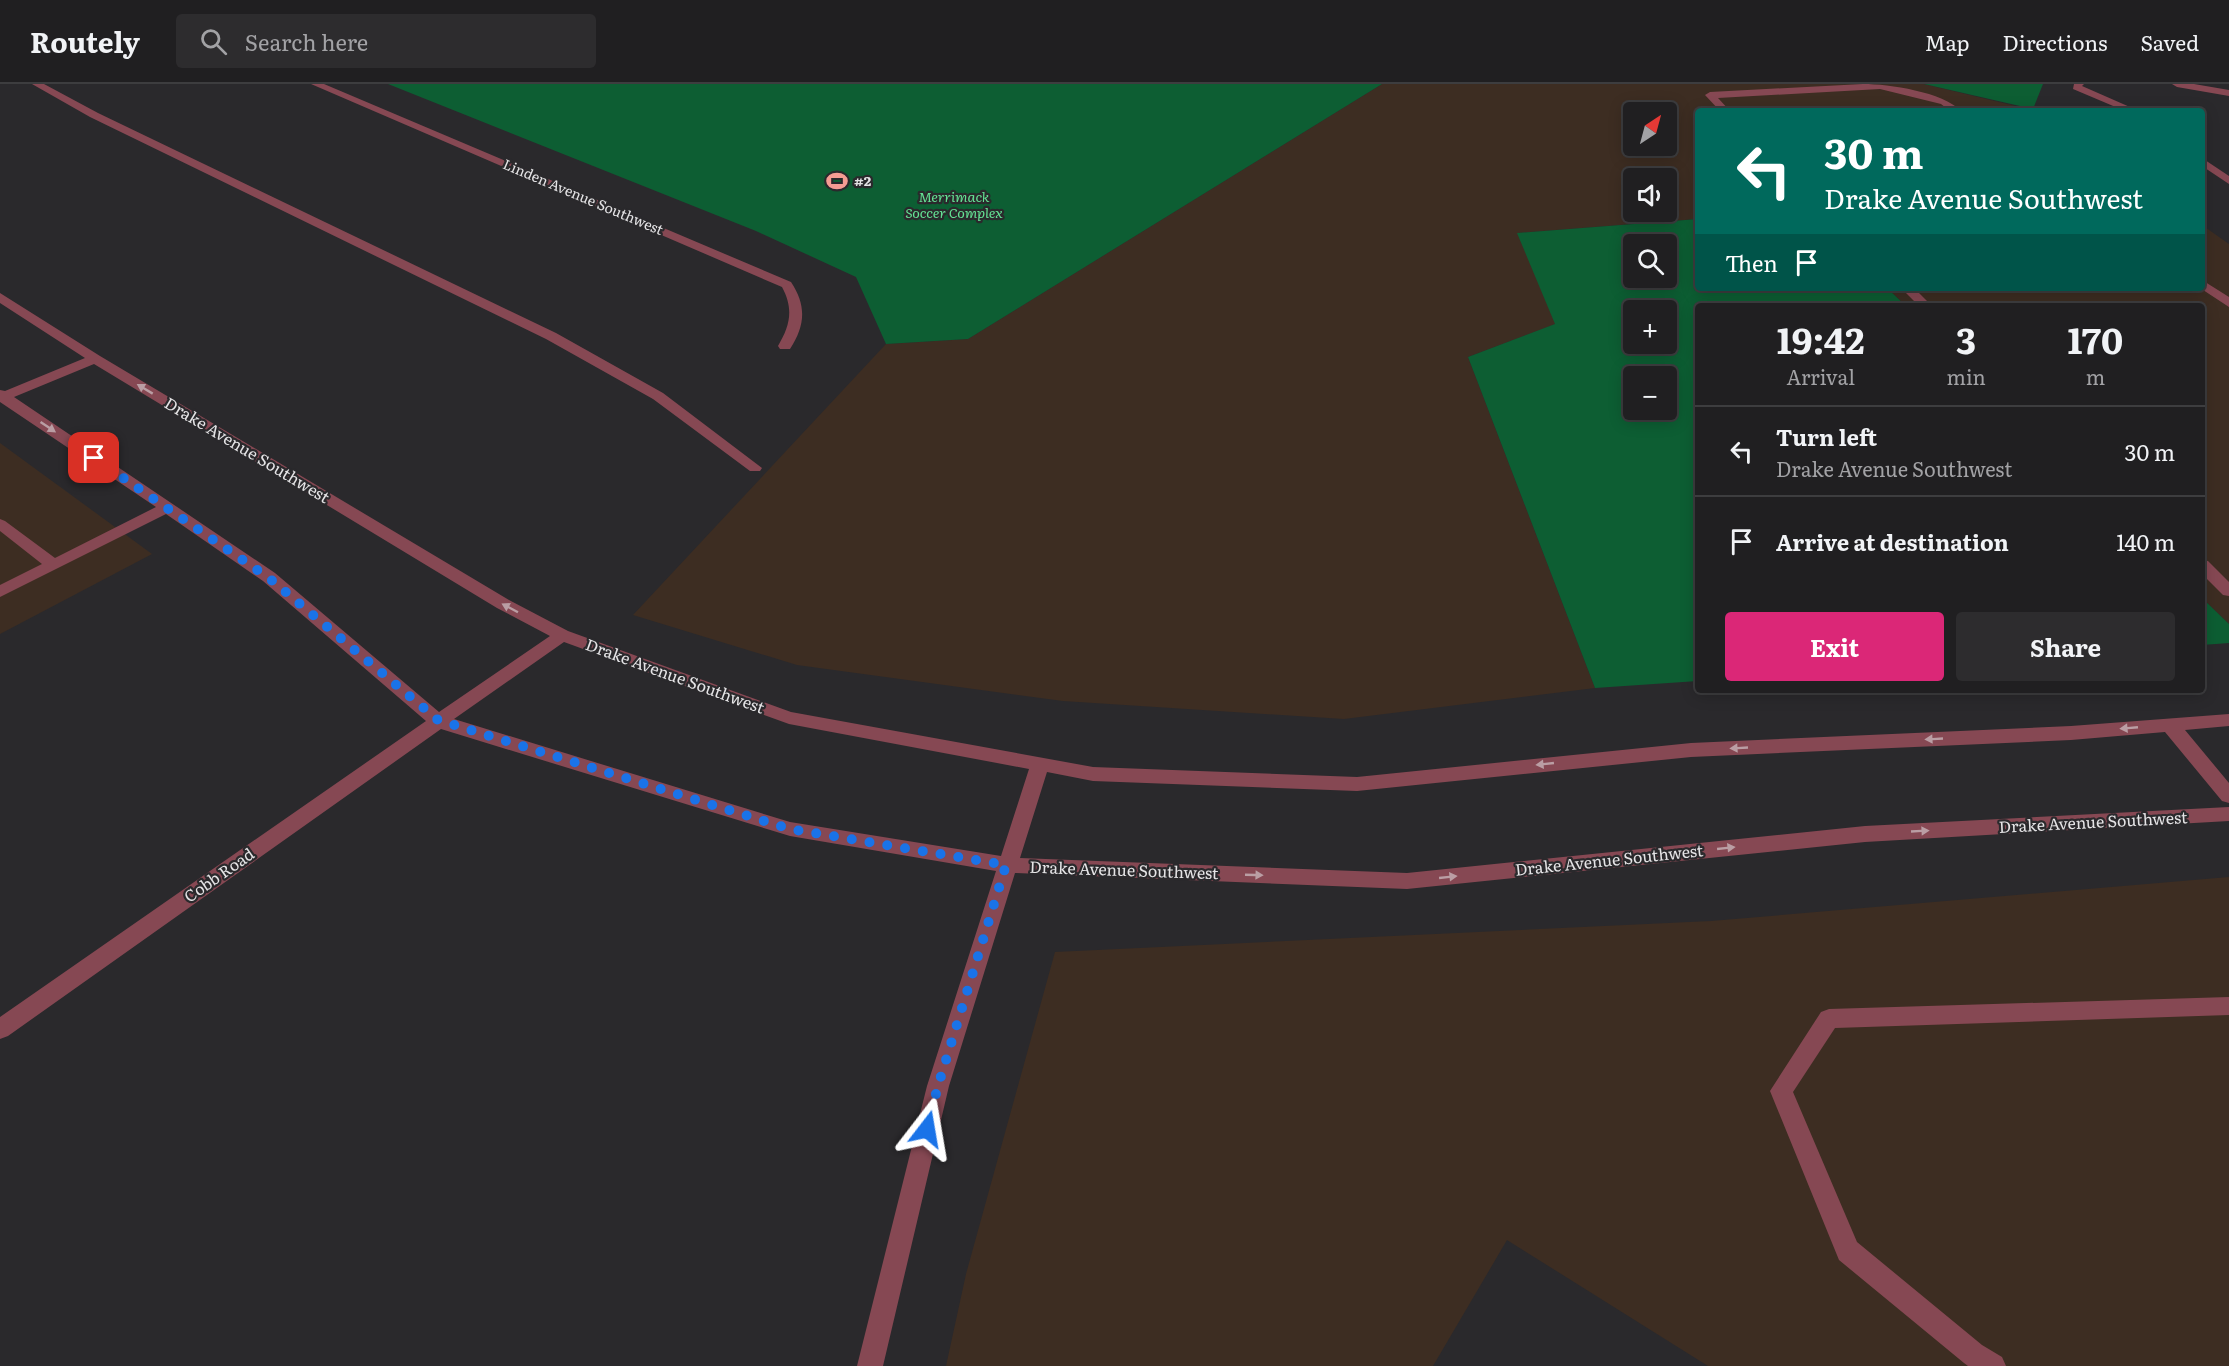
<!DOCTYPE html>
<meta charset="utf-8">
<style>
:root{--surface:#201f21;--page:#2d2c2e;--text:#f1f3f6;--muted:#a2a2a5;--line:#3d3d3f;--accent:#db2777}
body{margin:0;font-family:Literata,serif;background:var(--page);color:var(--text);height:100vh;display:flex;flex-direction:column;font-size:22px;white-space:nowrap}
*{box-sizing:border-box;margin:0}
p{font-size:20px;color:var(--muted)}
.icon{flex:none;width:33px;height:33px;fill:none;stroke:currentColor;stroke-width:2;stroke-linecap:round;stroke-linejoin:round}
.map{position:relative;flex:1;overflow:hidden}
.side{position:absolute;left:1695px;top:219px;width:510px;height:390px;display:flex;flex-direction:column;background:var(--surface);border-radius:6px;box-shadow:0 3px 15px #0003,0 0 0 2px var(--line)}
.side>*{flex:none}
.top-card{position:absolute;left:1695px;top:24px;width:510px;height:183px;border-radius:6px;box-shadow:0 3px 15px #0003,0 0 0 2px var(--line);background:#00695c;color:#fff;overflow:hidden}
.needle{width:39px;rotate:36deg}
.buttons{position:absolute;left:1623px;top:18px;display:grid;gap:12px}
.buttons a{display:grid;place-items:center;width:54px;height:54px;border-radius:6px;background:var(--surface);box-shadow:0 3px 15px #0003,0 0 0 2px var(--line);font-size:30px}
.pin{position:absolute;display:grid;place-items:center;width:51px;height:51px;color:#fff;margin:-26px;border-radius:12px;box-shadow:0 3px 9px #0006}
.me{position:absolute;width:66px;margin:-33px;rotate:14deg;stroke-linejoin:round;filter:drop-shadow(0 0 4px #0008)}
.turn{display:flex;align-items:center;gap:21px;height:126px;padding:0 30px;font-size:27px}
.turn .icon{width:78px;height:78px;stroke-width:2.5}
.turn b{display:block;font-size:42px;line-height:51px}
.then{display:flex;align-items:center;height:57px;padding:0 30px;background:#0003;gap:12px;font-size:22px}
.eta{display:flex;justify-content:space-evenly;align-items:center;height:102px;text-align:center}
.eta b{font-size:36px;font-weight:700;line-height:42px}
.action{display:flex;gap:12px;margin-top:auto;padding:12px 30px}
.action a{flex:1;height:69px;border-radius:6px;background:var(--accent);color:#fff;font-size:24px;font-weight:700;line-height:69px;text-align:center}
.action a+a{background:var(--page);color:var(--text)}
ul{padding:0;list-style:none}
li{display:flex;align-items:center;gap:18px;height:90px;padding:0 30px;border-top:2px solid var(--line)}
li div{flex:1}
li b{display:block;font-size:22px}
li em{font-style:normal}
header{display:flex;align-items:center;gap:36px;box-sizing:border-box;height:84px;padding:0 30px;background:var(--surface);border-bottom:2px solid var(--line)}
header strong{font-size:28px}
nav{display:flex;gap:33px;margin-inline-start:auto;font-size:21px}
.search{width:420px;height:54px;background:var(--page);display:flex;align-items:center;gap:15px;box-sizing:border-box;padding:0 21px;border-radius:6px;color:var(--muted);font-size:22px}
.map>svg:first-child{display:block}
</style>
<header>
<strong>Routely</strong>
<div class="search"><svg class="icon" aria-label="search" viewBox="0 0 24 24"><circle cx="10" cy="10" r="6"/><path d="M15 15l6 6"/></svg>Search here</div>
<nav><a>Map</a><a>Directions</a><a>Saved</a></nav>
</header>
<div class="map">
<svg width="2229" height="1282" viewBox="0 0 2229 1282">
<rect width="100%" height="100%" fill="#2a292c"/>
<g fill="#3d2d22" fill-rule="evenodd">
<path d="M1382 0H1924L2036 27H1698V135L1518 149 1556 240 1468 273 1595 604 1344 635 1063 617 797 581 633 531 886 260 968 255ZM1634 28H1666V62H1634ZM1634 94H1666V128H1634Z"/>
<polygon points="2202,141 2229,160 2229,540 2202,514 2202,222 1906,222 1887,204 2202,204"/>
<polygon points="0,359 152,470 0,550"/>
<polygon points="2229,793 2229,1282 1708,1282 1507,1156 1433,1282 946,1282 966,1190 1055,868 1711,837"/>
</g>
<g fill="#0d5e33" fill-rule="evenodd">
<polygon points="388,0 1382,0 968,255 886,260 856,193 756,147"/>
<polygon points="1924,0 2043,0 2033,25"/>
<path d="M1698 135V204H1887L1906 222H1698V597L1595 604 1468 273 1555 240 1517 149ZM1666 160V194H1634V160ZM1666 226V260H1634V226ZM1666 292V326H1634V292Z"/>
<polygon points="2202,514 2229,540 2229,559 2202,561"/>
</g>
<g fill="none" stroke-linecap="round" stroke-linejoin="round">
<g fill="#864853" fill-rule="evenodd">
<polygon points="32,0 44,0 98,29 556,249 663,309 762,384 760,387 750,387 653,315 546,255 90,33"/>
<path d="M311 0H324L791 198C807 222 805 242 790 265H780L778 262C790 242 794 225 782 203Z"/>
<path d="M1863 0C1889 0 1943 8 1961 27H1950L1941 20 1880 5 1718 14 1730 27H1720L1705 11 1710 8Z"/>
<polygon points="2074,0 2084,0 2082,2 2139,27 2125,27 2073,5"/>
<polygon points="2172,0 2194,0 2229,6 2229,12 2177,3"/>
<polygon points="2202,74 2229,92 2229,100 2202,82"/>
<polygon points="2202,196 2229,213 2229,223 2200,204 2202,204"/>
<polygon points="1901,204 1914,204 1932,222 1919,222"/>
<path d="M0 209 100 272 509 516 568 547 791 628 1093 683 1357 693 1691 659 2071 642 2229 630V642L2185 646 2229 699V719L2222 717 2165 648 2071 656 1691 673 1357 707 1093 697 1047 688 1020 774 1407 789 1865 742 2229 723V737L1865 758 1407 805 1015 789 949 1002 883 1282H857L927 1002 996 787 790 752 441 645 8 952 0 955V933L426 637 263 497 166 430 0 513V501L42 480 0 447V435L5 437 55 474 156 423 0 318V306L5 307 85 274 0 219ZM94 280 497 524 550 552 439 628 275 489 14 313ZM564 558 789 640 1029 685 1001 772 790 738 454 635Z"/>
<polygon points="2202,476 2208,477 2229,498 2229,512 2223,511 2202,490"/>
<polygon points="2229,913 2229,931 1835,944 1793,1008 1857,1158 1982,1261 2002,1273 2006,1282 1968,1282 1964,1279 1839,1176 1770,1007 1821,928 1829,925"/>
</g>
</g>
<defs><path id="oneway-solid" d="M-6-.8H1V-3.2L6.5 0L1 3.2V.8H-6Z" transform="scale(1.5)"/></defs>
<g fill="#ba9ea4">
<use href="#oneway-solid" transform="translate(145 305) rotate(-149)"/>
<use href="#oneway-solid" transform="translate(48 343) rotate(34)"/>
<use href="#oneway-solid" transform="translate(510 524) rotate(-152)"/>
<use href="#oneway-solid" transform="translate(2129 644) rotate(175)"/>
<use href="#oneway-solid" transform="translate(1934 655) rotate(177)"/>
<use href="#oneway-solid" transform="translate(1739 664) rotate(177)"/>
<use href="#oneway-solid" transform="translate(1545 680) rotate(174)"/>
<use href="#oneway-solid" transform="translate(1920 747) rotate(-3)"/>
<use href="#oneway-solid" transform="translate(1726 764) rotate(-6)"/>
<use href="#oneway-solid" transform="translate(1254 791) rotate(2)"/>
<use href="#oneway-solid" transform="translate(1448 793) rotate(-6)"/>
</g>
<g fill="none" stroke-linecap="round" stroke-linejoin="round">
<polyline stroke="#1a73e8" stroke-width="10" stroke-dasharray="0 18" points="94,374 269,494 438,636 790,745 1006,781 938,1002 927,1045"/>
</g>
<defs>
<symbol id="stadium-bare" viewBox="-9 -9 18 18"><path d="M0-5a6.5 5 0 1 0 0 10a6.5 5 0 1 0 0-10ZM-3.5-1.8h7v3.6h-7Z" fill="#f59c93" stroke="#2a292c" stroke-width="2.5" paint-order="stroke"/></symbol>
</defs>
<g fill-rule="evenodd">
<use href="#stadium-bare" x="822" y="82" width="30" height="30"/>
</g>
<g text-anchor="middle" stroke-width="4.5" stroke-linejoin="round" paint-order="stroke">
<g font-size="14" font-weight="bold" fill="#e5e4e6" stroke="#2a292c" text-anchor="start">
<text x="854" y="102">#2</text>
</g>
<g font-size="14" fill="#e5e4e6" stroke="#2a292c">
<text transform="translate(583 113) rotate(23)" y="5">Linden Avenue Southwest</text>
</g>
<g font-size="14" font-style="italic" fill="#64e294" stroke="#2a292c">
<text x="954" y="118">Merrimack<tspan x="954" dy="16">Soccer Complex</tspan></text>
</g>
<g font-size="16" fill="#e5e4e6" stroke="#2a292c">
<text transform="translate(247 366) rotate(31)" y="6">Drake Avenue Southwest</text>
<text transform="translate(675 592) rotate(20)" y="6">Drake Avenue Southwest</text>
<text transform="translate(2093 738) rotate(-3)" y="6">Drake Avenue Southwest</text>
<text transform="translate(1609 776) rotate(-6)" y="6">Drake Avenue Southwest</text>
<text transform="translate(1124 786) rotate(2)" y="6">Drake Avenue Southwest</text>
<text transform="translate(219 791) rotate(-35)" y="6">Cobb Road</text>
</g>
</g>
</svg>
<div class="buttons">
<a><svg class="needle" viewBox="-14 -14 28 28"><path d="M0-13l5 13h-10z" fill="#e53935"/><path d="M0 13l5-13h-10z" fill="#a2a2a5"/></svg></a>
<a><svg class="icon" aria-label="sound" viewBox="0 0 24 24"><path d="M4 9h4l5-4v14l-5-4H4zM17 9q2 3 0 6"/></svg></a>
<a><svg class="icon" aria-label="search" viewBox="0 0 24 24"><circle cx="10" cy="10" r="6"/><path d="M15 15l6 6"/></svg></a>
<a>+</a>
<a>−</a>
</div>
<div class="pin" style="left:94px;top:374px;background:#d93025"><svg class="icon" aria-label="arrive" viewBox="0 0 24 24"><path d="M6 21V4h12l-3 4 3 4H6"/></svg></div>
<svg class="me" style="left:927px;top:1045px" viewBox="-20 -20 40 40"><path d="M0-17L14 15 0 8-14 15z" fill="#1a73e8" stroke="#fff" stroke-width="4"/></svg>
<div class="top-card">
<div class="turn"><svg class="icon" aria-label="left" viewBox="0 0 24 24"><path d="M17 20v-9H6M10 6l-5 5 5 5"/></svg><div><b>30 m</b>Drake Avenue Southwest</div></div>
<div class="then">Then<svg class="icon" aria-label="arrive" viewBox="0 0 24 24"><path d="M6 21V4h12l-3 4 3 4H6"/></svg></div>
</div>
<section class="side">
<div class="eta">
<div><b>19:42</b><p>Arrival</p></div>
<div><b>3</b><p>min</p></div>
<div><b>170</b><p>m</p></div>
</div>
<ul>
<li><svg class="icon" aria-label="left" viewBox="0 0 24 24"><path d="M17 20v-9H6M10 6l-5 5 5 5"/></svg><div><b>Turn left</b><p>Drake Avenue Southwest</p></div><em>30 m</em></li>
<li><svg class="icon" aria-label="arrive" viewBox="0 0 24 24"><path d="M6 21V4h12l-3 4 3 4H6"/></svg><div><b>Arrive at destination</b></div><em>140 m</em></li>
</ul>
<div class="action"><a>Exit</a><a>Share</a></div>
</section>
</div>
